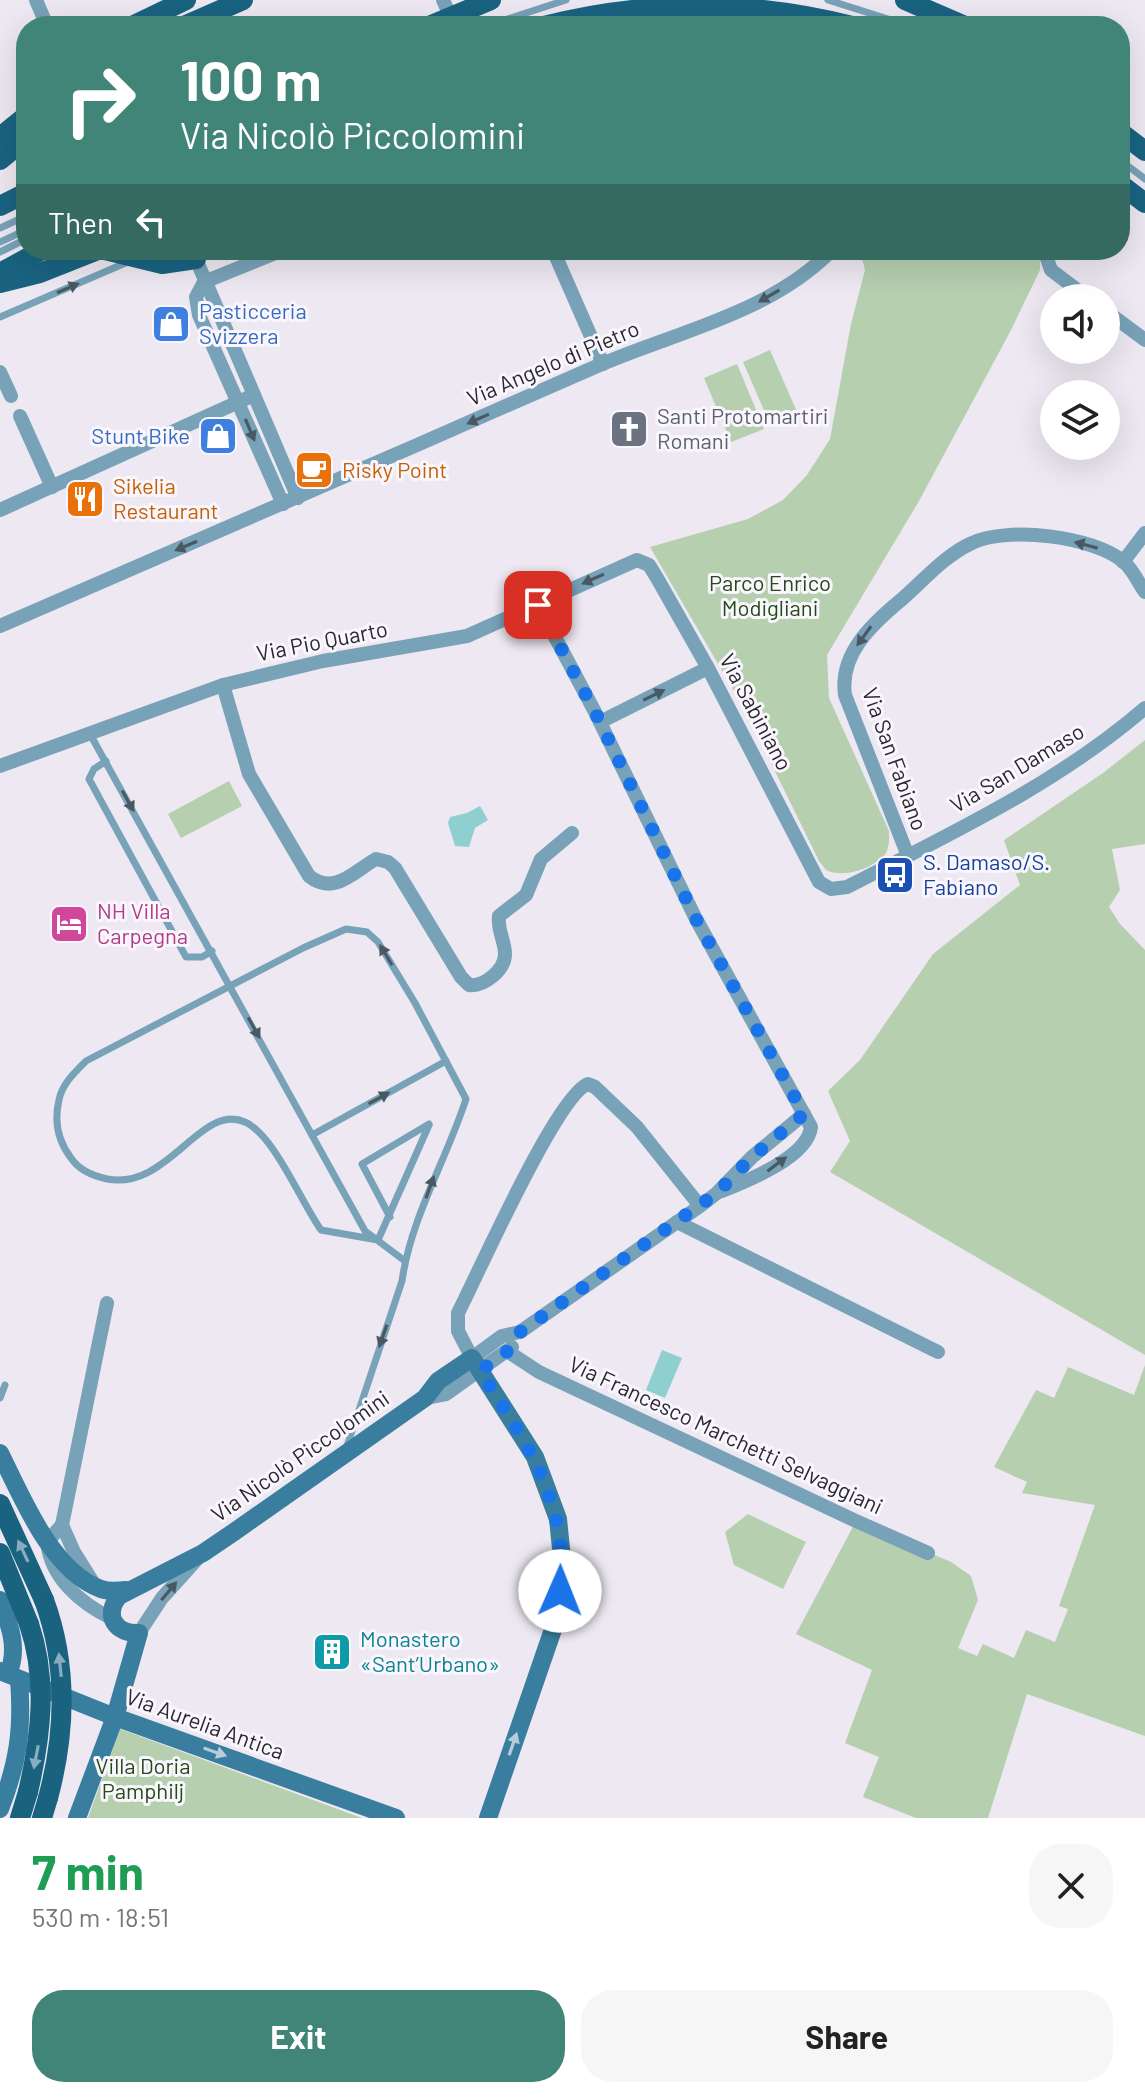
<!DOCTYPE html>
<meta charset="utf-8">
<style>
:root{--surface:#fff;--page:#f6f6f6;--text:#222;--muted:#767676;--accent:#418579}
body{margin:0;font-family:Barlow,sans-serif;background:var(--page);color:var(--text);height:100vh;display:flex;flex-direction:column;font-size:30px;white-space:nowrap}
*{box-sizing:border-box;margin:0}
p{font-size:26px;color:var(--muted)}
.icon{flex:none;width:44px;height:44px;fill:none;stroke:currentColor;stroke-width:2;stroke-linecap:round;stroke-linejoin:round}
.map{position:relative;height:1818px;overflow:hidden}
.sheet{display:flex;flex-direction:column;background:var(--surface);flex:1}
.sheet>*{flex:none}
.hud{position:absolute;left:16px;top:16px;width:1114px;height:244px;border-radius:32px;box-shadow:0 8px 32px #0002;background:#418579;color:#fff;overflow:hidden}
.fabs{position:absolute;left:1040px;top:284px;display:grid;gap:16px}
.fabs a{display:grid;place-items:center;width:80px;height:80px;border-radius:50%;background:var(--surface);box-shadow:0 8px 32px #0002;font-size:40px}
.pin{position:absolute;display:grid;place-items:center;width:68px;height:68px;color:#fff;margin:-34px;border-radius:16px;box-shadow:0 4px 12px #0006}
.me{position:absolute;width:88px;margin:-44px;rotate:1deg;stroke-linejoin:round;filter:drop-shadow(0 0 6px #0008)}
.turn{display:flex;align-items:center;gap:28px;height:168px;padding:0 32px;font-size:36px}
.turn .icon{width:104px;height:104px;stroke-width:2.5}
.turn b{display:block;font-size:56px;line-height:68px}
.then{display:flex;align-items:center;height:76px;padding:0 32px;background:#0003;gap:16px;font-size:30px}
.round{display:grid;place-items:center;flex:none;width:84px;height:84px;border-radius:32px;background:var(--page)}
.overview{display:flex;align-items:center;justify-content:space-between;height:136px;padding:0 32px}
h1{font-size:48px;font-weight:700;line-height:60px;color:#1e9e55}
.primary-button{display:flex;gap:16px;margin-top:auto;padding:16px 32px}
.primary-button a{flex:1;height:92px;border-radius:32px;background:var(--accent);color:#fff;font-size:32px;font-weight:700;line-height:92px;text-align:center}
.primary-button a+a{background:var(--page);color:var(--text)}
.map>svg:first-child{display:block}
</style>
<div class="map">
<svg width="1145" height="1818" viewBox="0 0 1145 1818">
<rect width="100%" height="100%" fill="#ede8f1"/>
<g fill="#b6cfaf">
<path d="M860 250H1040V270L1010 332 919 501 827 655 829 698 889 831C889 840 890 850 883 857 868 870 843 878 826 870L819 861 745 710 650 547 748 519 783 500 807 475 830 439 851 324 865 270Z"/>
<polygon points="770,350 797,412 770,424 743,362"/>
<polygon points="737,364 764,429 731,442 704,378"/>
<polygon points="1145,740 1145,844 1112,849 1120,890 1109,907 1120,924 1145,950 1145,1355 830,1172 850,1141 828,1091 860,1060 933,954 1020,885 1004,840 1103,773"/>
<polygon points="229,781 242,806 181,838 168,814"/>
<polygon points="1145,1365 1145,1736 1027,1694 988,1818 916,1818 863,1797 879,1757 845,1743 872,1670 796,1634 856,1521 951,1562 971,1576 978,1600 958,1648 977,1656 983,1644 1014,1658 1026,1630 1055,1642 1068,1609 1059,1606 1095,1505 1022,1493 1027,1482 994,1467 1036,1390 1054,1398 1068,1367 1134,1395"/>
<polygon points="748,1514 806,1542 783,1589 734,1565 725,1532"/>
<polygon points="120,1729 362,1818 88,1818"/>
</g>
<g fill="#90cfcf">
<polygon points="480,806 488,820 475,828 469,847 455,846 448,823 450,817 467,813"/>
<polygon points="662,1350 682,1358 665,1398 646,1390"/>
</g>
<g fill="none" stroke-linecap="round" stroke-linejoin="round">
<g stroke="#78a2b8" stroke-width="7">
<polyline points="828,0 910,26"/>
<polyline points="486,26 566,0"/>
<polyline points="1120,160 1145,179"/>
<polyline points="0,228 26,216"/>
<polyline points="0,242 26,230"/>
<polyline points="0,252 26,239"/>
<polyline points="0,317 130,261"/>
<polyline points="90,734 365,1231 405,1261"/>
<polyline points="106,761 94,769 89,779 186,957 202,957 212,951"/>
<polyline points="312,1135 446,1061"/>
<polyline points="390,1217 362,1164 429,1124"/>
<polyline points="378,1240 429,1125"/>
<polyline points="0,1398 5,1385"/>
<path d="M346 1449 402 1281C411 1217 446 1161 466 1099L415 1003 378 942 367 932 346 929 303 948 86 1061C75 1072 62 1084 59 1100 54 1121 58 1141 71 1158 79 1170 93 1176 107 1179 168 1191 201 1102 245 1122 274 1135 301 1202 321 1230L378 1240"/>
</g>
<g stroke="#78a2b8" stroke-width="14">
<polyline points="36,0 47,26"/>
<polyline points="443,0 455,26"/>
<polyline points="553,250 603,364"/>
<polyline points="1044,250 1051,270 1088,298"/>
<polyline points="196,259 298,498"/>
<polyline points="204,282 196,297 199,315 283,504"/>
<polyline points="204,282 283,250"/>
<polyline points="1106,311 1145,340"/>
<polyline points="0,372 11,396"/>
<polyline points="20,416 52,487"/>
<polyline points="0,510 254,395"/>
<polyline points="1123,562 1145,533"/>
<path d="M538 605 595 712 696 919 811 1127C808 1157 747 1181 722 1191"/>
<path d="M0 626C199 540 397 454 595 367 675 332 769 314 832 250"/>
<path d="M223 685 249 774 309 876C334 896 353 872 376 859L388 862 395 868 461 977 469 985C484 987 505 970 505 954 505 941 497 930 499 916L526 895 541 859 572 833"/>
<polyline points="600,722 708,668"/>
<path d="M0 766 223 685 323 661 467 636 637 560 649 565 657 578 708 668 819 882 831 889 847 887C950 834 1057 784 1145 708"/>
<path d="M908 856 845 695C839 654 872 624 901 600 923 581 945 555 972 543 1008 526 1093 536 1124 562 1133 570 1138 582 1145 592"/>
<path d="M700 1206 637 1127 595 1087 588 1084C557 1095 478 1274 458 1313V1331L472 1358 502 1336 520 1332 700 1206 717 1193 752 1157 804 1114"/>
<polyline points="677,1222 938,1352"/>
<polyline points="507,1351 539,1372 856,1521 928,1553"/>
<polyline points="425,1398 446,1394 512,1347"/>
<polyline points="62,1525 107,1303"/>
<path d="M94 1584 74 1552 62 1525 47 1542C51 1578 80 1603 111 1618"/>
<polyline points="139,1633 162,1598 198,1558"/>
</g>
<g stroke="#397e9e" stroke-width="18">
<path d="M0 1453C22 1497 51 1571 101 1589 109 1592 118 1591 126 1590"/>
<path d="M0 1600C10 1625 19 1649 8 1674"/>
<polyline points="0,1671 115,1717 396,1818"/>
<path d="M0 1809C18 1763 23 1729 19 1680"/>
<path d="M77 1818 115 1717 139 1633C116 1634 103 1616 119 1596L203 1553 234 1532 425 1398 438 1381 472 1358 535 1457 558 1519 563 1568 558 1615 488 1818"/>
</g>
<g stroke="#196381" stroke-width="20">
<polyline points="905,0 965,26"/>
<polyline points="132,26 186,0"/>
<polyline points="184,26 243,0"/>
<polyline points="429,26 491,0"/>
<path d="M544 26C645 0 751 0 852 26"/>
<polyline points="1120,132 1145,151"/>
<polyline points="0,137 26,116"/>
<polyline points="0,160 26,139"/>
<polyline points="1120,184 1145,203"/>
<polyline points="0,206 26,193"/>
<polyline points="105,250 162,264 196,259 192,250"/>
<polyline points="0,273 42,250"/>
<polyline points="0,283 40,273 98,250"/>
<polyline points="0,1504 44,1600"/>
<polyline points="0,1553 29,1624"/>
<polyline points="20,1818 28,1792"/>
<polyline points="42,1818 48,1798"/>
</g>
<g stroke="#196381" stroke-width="20">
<path d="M44 1600C68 1665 66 1731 48 1798"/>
<path d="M28 1792C41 1736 48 1680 29 1624"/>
</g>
</g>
<defs><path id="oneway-solid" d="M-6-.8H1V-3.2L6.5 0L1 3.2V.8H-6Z" transform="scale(2)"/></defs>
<g fill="#495964">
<use href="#oneway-solid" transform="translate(68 288) rotate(-23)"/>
<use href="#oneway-solid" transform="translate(769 296) rotate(150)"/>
<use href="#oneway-solid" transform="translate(478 419) rotate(156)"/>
<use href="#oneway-solid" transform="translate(250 430) rotate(67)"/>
<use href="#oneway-solid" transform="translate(1086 545) rotate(-165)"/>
<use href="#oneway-solid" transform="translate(186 546) rotate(157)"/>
<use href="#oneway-solid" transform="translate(593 579) rotate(156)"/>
<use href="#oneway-solid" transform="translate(864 636) rotate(126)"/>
<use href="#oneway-solid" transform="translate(654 695) rotate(-26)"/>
<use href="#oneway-solid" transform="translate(128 801) rotate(61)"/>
<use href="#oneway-solid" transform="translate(386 955) rotate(-121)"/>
<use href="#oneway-solid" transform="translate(254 1028) rotate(61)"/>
<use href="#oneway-solid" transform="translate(379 1098) rotate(-29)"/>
<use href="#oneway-solid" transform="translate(777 1164) rotate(-37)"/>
<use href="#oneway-solid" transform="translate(430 1187) rotate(-70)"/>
<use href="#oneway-solid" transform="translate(383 1336) rotate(109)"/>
<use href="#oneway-solid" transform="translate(169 1591) rotate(-50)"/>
</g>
<g fill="#8aacc0">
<use href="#oneway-solid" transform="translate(23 1551) rotate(-115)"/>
<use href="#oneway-solid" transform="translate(60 1665) rotate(-96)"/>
<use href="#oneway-solid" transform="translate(36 1757) rotate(101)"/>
</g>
<g fill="#b6ccdc">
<use href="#oneway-solid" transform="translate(513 1744) rotate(-71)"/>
<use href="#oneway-solid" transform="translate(215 1752) rotate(19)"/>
</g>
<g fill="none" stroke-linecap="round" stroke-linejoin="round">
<path stroke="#1a73e8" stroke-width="14" stroke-dasharray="0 25.2" d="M538 605 595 712 696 919 804 1114 752 1157 717 1193 520 1332 512 1348 480 1371C525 1441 570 1503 560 1591"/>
</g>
<defs>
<symbol id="shop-square" viewBox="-11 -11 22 22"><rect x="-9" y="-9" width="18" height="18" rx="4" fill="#3f7fe0" stroke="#faf6fe"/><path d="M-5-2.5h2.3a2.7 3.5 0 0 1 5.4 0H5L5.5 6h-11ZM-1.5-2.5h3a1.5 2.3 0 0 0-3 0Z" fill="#fff"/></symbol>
<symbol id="church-square" viewBox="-11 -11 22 22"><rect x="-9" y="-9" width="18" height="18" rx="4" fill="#6b7280" stroke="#faf6fe"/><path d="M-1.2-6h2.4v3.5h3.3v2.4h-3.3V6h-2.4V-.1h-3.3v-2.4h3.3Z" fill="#fff"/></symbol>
<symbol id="cafe-square" viewBox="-11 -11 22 22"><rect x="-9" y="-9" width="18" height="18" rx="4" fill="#e8710a" stroke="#faf6fe"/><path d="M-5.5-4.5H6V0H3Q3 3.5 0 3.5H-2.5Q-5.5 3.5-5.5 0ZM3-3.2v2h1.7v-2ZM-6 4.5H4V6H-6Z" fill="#fff"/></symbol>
<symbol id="restaurant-square" viewBox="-11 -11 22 22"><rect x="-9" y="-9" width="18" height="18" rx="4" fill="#e8710a" stroke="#faf6fe"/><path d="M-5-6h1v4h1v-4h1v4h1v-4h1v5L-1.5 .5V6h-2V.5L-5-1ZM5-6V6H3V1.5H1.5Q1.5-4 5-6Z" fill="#fff"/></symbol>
<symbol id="bus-square" viewBox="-11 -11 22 22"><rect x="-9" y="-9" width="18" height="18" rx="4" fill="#1a4fb4" stroke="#faf6fe"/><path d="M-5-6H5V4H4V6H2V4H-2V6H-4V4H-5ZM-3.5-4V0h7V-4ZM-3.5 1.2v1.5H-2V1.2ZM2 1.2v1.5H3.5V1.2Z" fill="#fff"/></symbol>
<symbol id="hotel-square" viewBox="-11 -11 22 22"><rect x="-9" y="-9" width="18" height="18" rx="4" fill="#d1479c" stroke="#faf6fe"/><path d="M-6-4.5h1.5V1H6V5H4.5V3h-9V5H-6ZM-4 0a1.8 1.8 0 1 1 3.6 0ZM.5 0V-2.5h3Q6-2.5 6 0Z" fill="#fff"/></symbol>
<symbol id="building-square" viewBox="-11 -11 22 22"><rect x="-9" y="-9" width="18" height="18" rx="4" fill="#0f9aa8" stroke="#faf6fe"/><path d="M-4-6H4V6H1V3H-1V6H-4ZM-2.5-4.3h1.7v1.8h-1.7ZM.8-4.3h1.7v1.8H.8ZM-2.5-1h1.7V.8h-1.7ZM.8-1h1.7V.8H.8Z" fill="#fff"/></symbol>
</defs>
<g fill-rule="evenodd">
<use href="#shop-square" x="149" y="302" width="44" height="44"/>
<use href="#church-square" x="607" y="407" width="44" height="44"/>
<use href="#shop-square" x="196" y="414" width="44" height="44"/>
<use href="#cafe-square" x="292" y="448" width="44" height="44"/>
<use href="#restaurant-square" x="63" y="477" width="44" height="44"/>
<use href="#bus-square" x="873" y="853" width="44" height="44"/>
<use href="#hotel-square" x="47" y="902" width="44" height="44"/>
<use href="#building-square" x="310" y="1630" width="44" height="44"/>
</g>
<g text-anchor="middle" stroke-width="6" stroke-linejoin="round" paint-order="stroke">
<g font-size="22" fill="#366cbe" stroke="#faf6fe" text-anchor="start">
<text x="199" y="319">Pasticceria<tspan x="199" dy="25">Svizzera</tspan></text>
<text x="190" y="444" text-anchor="end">Stunt Bike</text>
</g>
<g font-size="22" fill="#2a282c" stroke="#faf6fe">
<text transform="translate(553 363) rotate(-23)" y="8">Via Angelo di Pietro</text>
<text transform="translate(322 641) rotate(-11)" y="8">Via Pio Quarto</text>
<text transform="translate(756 712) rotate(62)" y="8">Via Sabiniano</text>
<text transform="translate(895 759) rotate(70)" y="8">Via San Fabiano</text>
<text transform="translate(1017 768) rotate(-31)" y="8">Via San Damaso</text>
<text transform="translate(726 1435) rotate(25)" y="8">Via Francesco Marchetti Selvaggiani</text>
<text transform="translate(300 1456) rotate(-35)" y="8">Via Nicolò Piccolomini</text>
<text transform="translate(205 1724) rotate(20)" y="8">Via Aurelia Antica</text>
</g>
<g font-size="22" fill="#5b616d" stroke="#faf6fe" text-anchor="start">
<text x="657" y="424">Santi Protomartiri<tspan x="657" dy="25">Romani</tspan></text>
</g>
<g font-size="22" fill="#c56008" stroke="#faf6fe" text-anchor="start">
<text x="342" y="478">Risky Point</text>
<text x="113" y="494">Sikelia<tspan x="113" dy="25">Restaurant</tspan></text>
</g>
<g font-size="22" fill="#234b16" stroke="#faf6fe">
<text x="770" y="591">Parco Enrico<tspan x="770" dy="25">Modigliani</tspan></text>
<text x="143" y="1774">Villa Doria<tspan x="143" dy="25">Pamphilj</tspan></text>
</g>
<g font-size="22" fill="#164399" stroke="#faf6fe" text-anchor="start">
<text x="923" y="870">S. Damaso/S.<tspan x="923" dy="25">Fabiano</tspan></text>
</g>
<g font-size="22" fill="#b23c85" stroke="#faf6fe" text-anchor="start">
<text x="97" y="919">NH Villa<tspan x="97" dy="25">Carpegna</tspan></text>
</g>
<g font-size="22" fill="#0d838f" stroke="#faf6fe" text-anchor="start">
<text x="360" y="1647">Monastero<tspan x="360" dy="25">«Sant’Urbano»</tspan></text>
</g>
</g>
</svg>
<div class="fabs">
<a><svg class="icon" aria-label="sound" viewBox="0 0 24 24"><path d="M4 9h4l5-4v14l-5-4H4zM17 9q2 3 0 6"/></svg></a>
<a><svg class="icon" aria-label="layers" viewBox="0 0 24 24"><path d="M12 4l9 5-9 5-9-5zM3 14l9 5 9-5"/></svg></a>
</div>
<div class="pin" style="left:538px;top:605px;background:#d93025"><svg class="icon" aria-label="arrive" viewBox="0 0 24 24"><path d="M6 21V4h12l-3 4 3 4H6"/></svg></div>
<svg class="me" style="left:560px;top:1591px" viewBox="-20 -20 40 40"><circle r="19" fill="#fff"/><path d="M0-13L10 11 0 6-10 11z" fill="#1a73e8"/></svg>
<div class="hud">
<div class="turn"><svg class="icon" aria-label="right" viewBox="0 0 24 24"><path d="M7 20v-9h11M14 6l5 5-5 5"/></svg><div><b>100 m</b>Via Nicolò Piccolomini</div></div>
<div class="then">Then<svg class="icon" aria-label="left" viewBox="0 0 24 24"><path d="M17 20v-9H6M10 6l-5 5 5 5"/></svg></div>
</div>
</div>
<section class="sheet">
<div class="overview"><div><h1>7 min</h1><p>530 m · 18:51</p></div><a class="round"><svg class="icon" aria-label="close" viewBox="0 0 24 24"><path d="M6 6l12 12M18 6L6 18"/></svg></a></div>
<div class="primary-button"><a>Exit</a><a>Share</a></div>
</section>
